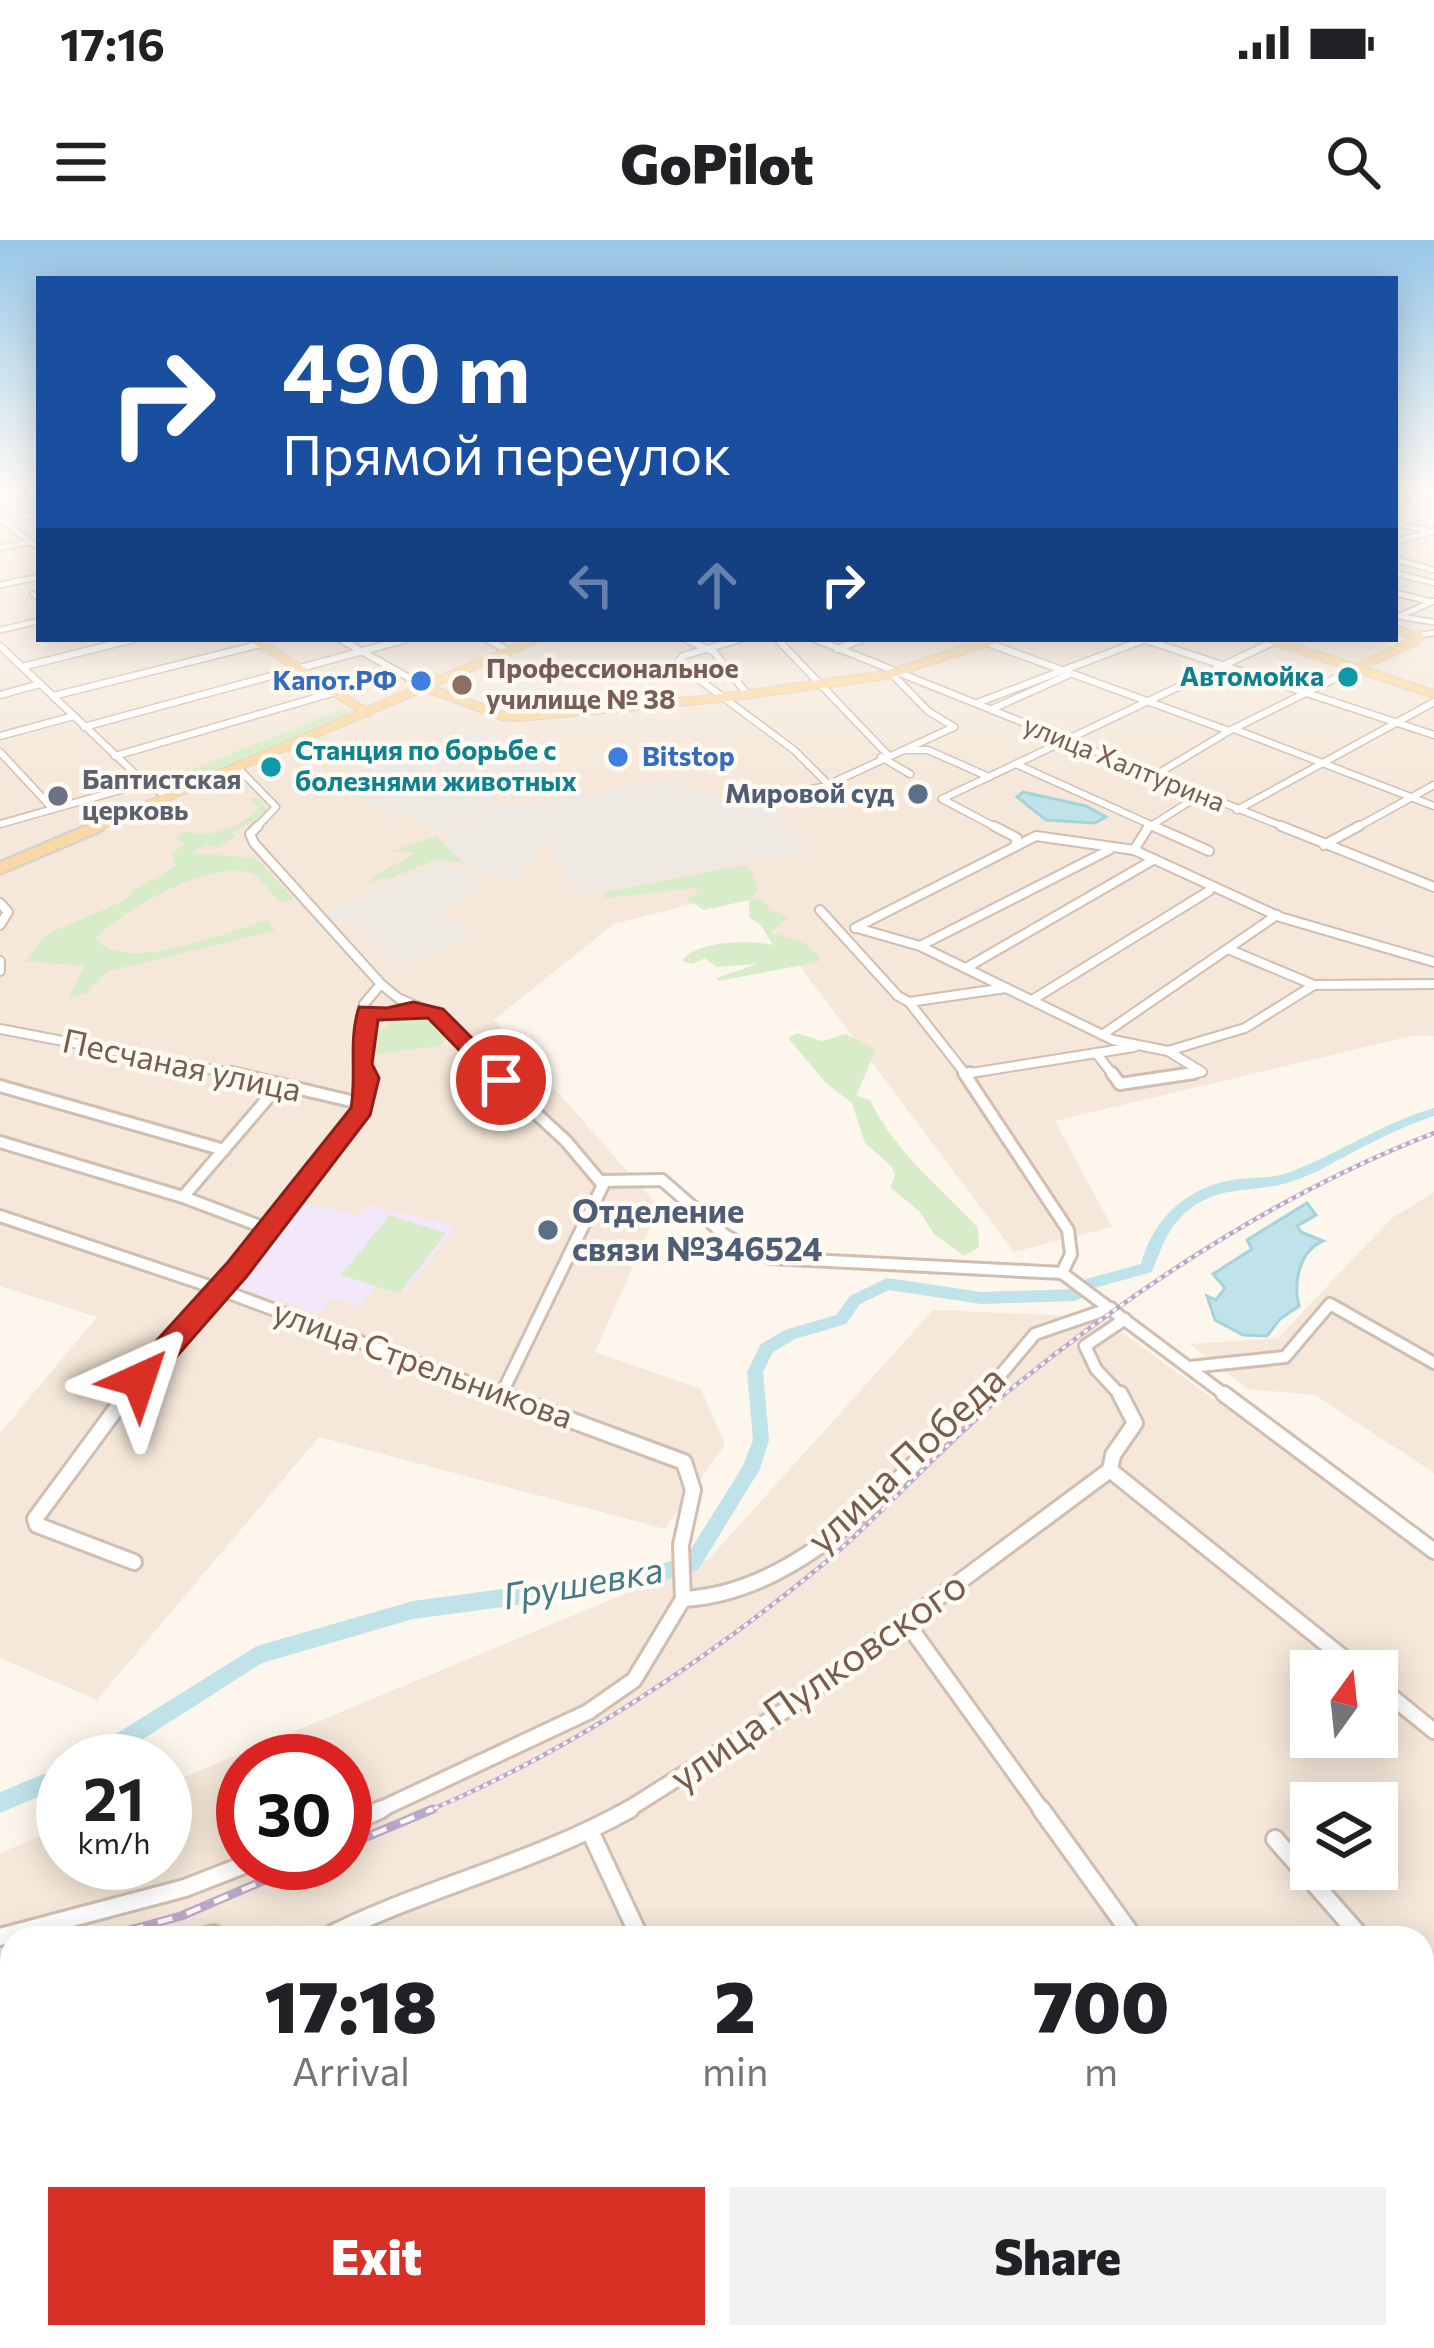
<!DOCTYPE html>
<meta charset="utf-8">
<style>
:root{--surface:#fff;--page:#f2f2f2;--text:#202124;--muted:#757577;--accent:#d93025}
body{margin:0;font-family:Commissioner,sans-serif;background:var(--page);color:var(--text);height:100vh;display:flex;flex-direction:column;font-size:45px;white-space:nowrap}
*{box-sizing:border-box;margin:0}
p{font-size:39px;color:var(--muted)}
.icon{flex:none;width:66px;height:66px;fill:none;stroke:currentColor;stroke-width:2;stroke-linecap:round;stroke-linejoin:round}
.map{position:relative;flex:1;overflow:hidden}
.panel{position:absolute;left:0px;top:1686px;width:1434px;height:423px;display:flex;flex-direction:column;background:var(--surface);border-radius:36px 36px 0 0;box-shadow:0 6px 30px #0003}
.panel>*{flex:none}
.guide{position:absolute;left:36px;top:36px;width:1362px;height:366px;border-radius:0px;box-shadow:0 6px 30px #0003;background:#1a4fa0;color:#fff;overflow:hidden}
.needle{width:78px;rotate:15deg}
.fabs{position:absolute;left:1290px;top:1410px;display:grid;gap:24px}
.fabs a{display:grid;place-items:center;width:108px;height:108px;border-radius:0px;background:var(--surface);box-shadow:0 6px 30px #0003;font-size:60px}
.speed{position:absolute;left:36px;top:1494px;display:flex;gap:24px;font-size:60px;font-weight:700;text-align:center}
.speed>*{display:grid;place-content:center;width:156px;height:156px;border-radius:50%;background:var(--surface);box-shadow:0 6px 30px #0003;line-height:1}
.speed small{font-size:30px;font-weight:400}
.speed .limit{border:18px solid #d22;background:#fff;color:#111}
.pin{position:absolute;display:grid;place-items:center;width:102px;height:102px;color:#fff;margin:-51px;border:6px solid #fff;border-radius:50%;box-shadow:0 3px 12px #0007}
.me{position:absolute;width:132px;margin:-66px;rotate:42deg;stroke-linejoin:round;filter:drop-shadow(0 0 9px #0008)}
.turn{display:flex;align-items:center;gap:42px;height:252px;padding:0 48px;font-size:54px}
.turn .icon{width:156px;height:156px;stroke-width:2.5}
.turn b{display:block;font-size:84px;line-height:102px}
.lanes{display:flex;align-items:center;height:114px;padding:0 48px;background:#0003;justify-content:center;gap:60px;direction:ltr}
.lanes .off{opacity:.35}
.eta{display:flex;justify-content:space-evenly;align-items:center;height:204px;text-align:center}
.eta b{font-size:72px;font-weight:800;line-height:84px}
.primary-button{display:flex;gap:24px;margin-top:auto;padding:24px 48px}
.primary-button a{flex:1;height:138px;border-radius:0px;background:var(--accent);color:#fff;font-size:48px;font-weight:800;line-height:138px;text-align:center}
.primary-button a+a{background:var(--page);color:var(--text)}
.status{display:flex;justify-content:space-between;align-items:center;height:84px;padding:0 60px;background:var(--surface);direction:ltr}
.status svg{height:33px;fill:currentColor}
header{display:flex;justify-content:space-between;align-items:center;height:156px;padding:0 48px;background:var(--surface);font-size:54px;font-weight:800}
.map>svg:first-child{display:block}
</style>
<div class="status"><b>17:16</b><svg viewBox="0 0 49 12"><path d="M0 12V9h3v3zM5 12V6h3v6zM10 12V3h3v9zM15 12V0h3v12zM26 1h20v11H26zM47 4h2v5h-2z"/></svg></div>
<header><svg class="icon" aria-label="menu" viewBox="0 0 24 24"><path d="M4 6h16M4 12h16M4 18h16"/></svg>GoPilot<svg class="icon" aria-label="search" viewBox="0 0 24 24"><circle cx="10" cy="10" r="6"/><path d="M15 15l6 6"/></svg></header>
<div class="map">
<svg width="1434" height="2108" viewBox="0 0 1434 2108">
<rect width="100%" height="100%" fill="#fdf6ec"/>
<g fill="#f5e8da" fill-rule="evenodd">
<polygon points="0,249 39,249 39,399 1395,399 1395,249 1434,249 1434,796 1411,796 1055,881 1112,987 1014,1012 744,651 614,684 494,780 659,967 595,1112 701,1149 725,1205 665,1289 319,1197 97,1460 0,1418 0,1193 97,1077 0,1046"/>
<polygon points="1434,952 1434,1233 1315,1155 1248,1149 1189,1104 1278,1098 1392,978"/>
<path d="M933 1070 1101 1077 1434 1320V2031L1422 2034V1698H12V2097H1212L1175 2108H0V1613L63 1587V1623H165V1545L709 1319ZM1311 1431H1377V1497H1311ZM243 1521H345V1623H243ZM1311 1563H1377V1629H1311Z"/>
</g>
<polygon fill="#fde8e0" points="669,421 704,456 504,472 630,430"/>
<g fill="#efe9e4">
<polygon points="482,488 527,516 543,512 550,515 543,530 490,552 497,557 440,592 409,575 391,578 336,539 375,525 403,524"/>
<polygon points="681,539 689,553 710,551 721,561 758,554 811,609 581,655 546,604 510,642 474,629 454,616 443,602 494,562 520,569 518,565"/>
<polygon points="441,620 484,648 439,669 474,694 395,728 348,678 335,683 326,674"/>
</g>
<polygon fill="#f3e8fa" points="304,964 359,975 368,965 455,986 406,1051 378,1042 360,1067 333,1058 319,1074 235,1046"/>
<g fill="#d8ecc9">
<path d="M344 468 351 474C308 492 193 552 152 546Z"/>
<path d="M256 556 270 573 231 593 236 597 217 607 206 604 191 613 256 618 294 659 279 662C271 654 263 639 252 634 216 616 119 672 95 699 127 735 225 692 268 680L275 691 108 731 86 753 68 758 85 726 25 721 47 694 126 660 135 649 176 626 171 614 185 604 174 598 187 591C210 599 244 587 258 568L250 560Z"/>
<polygon points="436,596 464,623 436,620 390,638 364,642 417,612 387,613"/>
<path d="M743 625 751 631 758 651 751 659H761L770 669 789 677 771 692 804 703 820 716 818 722 719 741 717 738 757 724 716 727 705 718 693 724 682 721C697 700 750 700 773 705L761 685 749 677V660L704 670 685 658 696 655 697 648 605 658 602 653Z"/>
<polygon points="394,780 427,780 449,795 440,806 374,814 379,791"/>
<path d="M797 793 822 801 846 794 876 809 856 856 870 860C894 911 940 947 978 988L979 1007 964 1016 934 994 920 972 890 947 895 936 892 927 865 903 852 863 827 844 788 798Z"/>
<polygon points="390,975 446,993 399,1054 341,1035"/>
</g>
<g fill="#bfe3e8" stroke="#a5d3da" stroke-width="3">
<polygon points="1023,552 1086,566 1106,577 1095,583 1046,580 1017,557"/>
<path d="M1307 963 1316 975 1297 986 1301 992 1323 1001C1299 1011 1293 1043 1299 1066L1280 1079 1267 1096 1243 1095 1215 1080 1207 1056 1216 1060 1225 1048 1213 1034 1252 1009 1247 1000Z"/>
</g>
<g fill="none" stroke-linecap="round" stroke-linejoin="round">
<g fill="#bfe3e8" fill-rule="evenodd">
<path d="M1434 868V876C1407 885 1382 897 1357 910 1332 923 1307 939 1279 945 1247 952 1218 947 1190 969 1168 986 1162 1007 1152 1032L1091 1049 1084 1043 1086 1039 1141 1024C1153 979 1186 948 1232 940 1250 937 1270 939 1288 933 1338 914 1382 883 1434 868Z"/>
<polygon points="887,1038 981,1052 1075,1049 1080,1051 1083,1055 1080,1059 1075,1061 981,1064 889,1050 860,1064 846,1084 795,1099 773,1112 763,1132 769,1200 760,1229 698,1330 629,1350 413,1379 262,1423 109,1521 81,1521 84,1514 257,1406 413,1361 629,1332 686,1317 743,1226 753,1200 747,1132 761,1104 785,1090 836,1075 850,1056"/>
<polygon points="63,1526 63,1546 0,1573 0,1552"/>
</g>
<defs>
<g id="minor-far5">
<polyline points="1395,257 1434,267"/>
<polyline points="0,259 39,252"/>
<polyline points="1,281 39,273"/>
<polyline points="2,281 39,308"/>
<polyline points="1395,283 1425,290"/>
<polyline points="1395,302 1434,291"/>
<polyline points="0,308 30,302"/>
<polyline points="1395,319 1434,330"/>
<polyline points="1395,333 1434,343"/>
<polyline points="0,345 39,337"/>
<polyline points="1395,353 1432,362"/>
<polyline points="33,354 39,358"/>
<polyline points="1402,377 1434,382"/>
<polyline points="1395,378 1434,361"/>
<polyline points="0,390 39,381"/>
<polyline points="1420,395 1434,393"/>
</g>
<g id="minor-far4">
<polyline points="340,399 425,447"/>
<polyline points="487,399 509,411"/>
<polyline points="685,399 714,412 747,454"/>
<polyline points="740,399 683,416 677,423 794,510 829,545"/>
<polyline points="777,399 887,514"/>
<polyline points="815,399 1289,589"/>
<polyline points="977,399 1229,491"/>
<polyline points="1143,399 1434,495"/>
<polyline points="0,406 145,543 168,557"/>
<polyline points="837,409 863,399"/>
<polyline points="22,427 134,399"/>
<polyline points="894,436 928,471 954,487"/>
<polyline points="0,455 40,444"/>
<polyline points="53,456 261,404"/>
<polyline points="977,463 1146,399"/>
<polyline points="992,469 1068,435"/>
<polyline points="84,487 407,399"/>
<polyline points="1234,489 1434,566"/>
<polyline points="0,496 74,476"/>
<polyline points="905,510 928,510 989,537"/>
<polyline points="0,512 51,567"/>
<polyline points="115,516 332,453"/>
<polyline points="881,517 910,534"/>
<polyline points="1016,524 1160,589"/>
<polyline points="237,527 276,567 255,589"/>
<polyline points="1154,536 1229,491 1356,428"/>
<polyline points="763,557 823,547 954,487"/>
<polyline points="942,559 1275,401"/>
<polyline points="942,559 999,589"/>
<polyline points="1237,570 1434,462"/>
<polyline points="0,584 145,543"/>
<polyline points="1146,589 1200,555"/>
<polyline points="1354,589 1434,545"/>
</g>
<g id="minor-far3">
<polyline points="258,586 250,594 254,603 381,744 364,764 368,796 361,824 365,836"/>
<polyline points="994,586 1017,598 1015,606"/>
<polyline points="1153,586 1209,611"/>
<polyline points="1281,586 1434,647"/>
<polyline points="1324,605 1359,586"/>
<polyline points="1134,610 1280,677 1434,722"/>
<polyline points="1134,610 1149,586"/>
<polyline points="0,663 8,672 0,685"/>
<polyline points="820,670 898,756 909,762 967,836"/>
<polyline points="855,688 1036,596 1134,610"/>
<polyline points="857,688 920,706 1113,800 1168,811 1245,788 1314,745 1434,744"/>
<polyline points="920,706 1109,610"/>
<polyline points="1228,709 1314,745"/>
<polyline points="0,721 0,731"/>
<polyline points="966,728 1153,620"/>
<polyline points="381,744 398,758 437,775 495,836"/>
<polyline points="1032,760 1209,651"/>
<polyline points="909,762 1006,748"/>
<polyline points="367,771 387,774 413,769"/>
<polyline points="0,789 245,836"/>
<polyline points="1102,795 1277,675"/>
<polyline points="1168,811 1202,832 1173,836"/>
<polyline points="1096,813 1114,836"/>
<polyline points="965,834 1134,807"/>
</g>
<g id="minor-far2">
<polyline points="232,833 364,864"/>
<polyline points="492,833 566,901 603,945 501,1155"/>
<polyline points="964,833 1068,990 1071,1014 1062,1033 1228,1157"/>
<polyline points="1112,833 1120,844 1194,833"/>
<polyline points="965,834 970,833"/>
<polyline points="0,846 224,910"/>
<polyline points="0,902 183,957 268,989"/>
<polyline points="600,941 662,940 726,996 771,1018 1062,1033"/>
<polyline points="183,957 280,844"/>
<polyline points="0,976 221,1050 508,1157"/>
<polyline points="1190,1127 1285,1117 1330,1064 1434,1123"/>
<polyline points="125,1157 221,1050 350,889 365,857 365,833"/>
<polyline points="982,1157 1035,1094 1111,1068"/>
<polyline points="1122,1157 1096,1129 1085,1106 1125,1079"/>
</g>
<g id="minor-far1">
<polyline points="127,1154 35,1279 37,1285 134,1322"/>
<polyline points="500,1154 684,1222 693,1250 681,1305 683,1359"/>
<polyline points="1224,1154 1434,1311"/>
<polyline points="1110,1230 1360,1431"/>
<polyline points="909,1386 1043,1572"/>
<polyline points="1377,1445 1434,1491"/>
<path d="M375 1572 588 1472 634 1440 683 1359C806 1353 901 1233 985 1154"/>
<polyline points="624,1572 795,1464 1110,1230 1113,1215 1135,1183 1120,1154"/>
</g>
<g id="minor">
<polyline points="1041,1569 1134,1698"/>
<polyline points="345,1586 382,1569"/>
<polyline points="590,1591 640,1698"/>
<polyline points="1275,1599 1362,1698"/>
<polyline points="0,1697 185,1648 249,1623"/>
<polyline points="197,1698 214,1694 215,1698"/>
<path d="M324 1698C423 1648 532 1624 630 1569"/>
<polyline points="0,1750 12,1746"/>
<polyline points="1422,1766 1434,1779"/>
<polyline points="0,1839 12,1835"/>
<polyline points="1422,2018 1434,2016"/>
<polyline points="235,2097 236,2108"/>
<polyline points="771,2097 775,2108"/>
<polyline points="1072,2108 1111,2097"/>
</g>
<g id="major-far2">
<polyline points="29,249 39,253"/>
<polyline points="1395,266 1434,252"/>
<polyline points="1395,388 1418,398"/>
</g>
<g id="major-far1">
<polyline points="254,399 367,473"/>
<polyline points="1268,399 1434,454"/>
<polyline points="1417,400 1419,395"/>
<polyline points="1356,428 1417,400"/>
<polyline points="425,447 503,476 519,477 721,458 886,435 997,399"/>
<polyline points="92,589 536,399"/>
</g>
<polyline id="major" points="0,628 99,586"/>
</defs>
<use href="#minor-far5" stroke="#d1beb0" stroke-width="8"/>
<use href="#minor-far4" stroke="#d1beb0" stroke-width="9"/>
<use href="#minor-far3" stroke="#d1beb0" stroke-width="12"/>
<use href="#minor-far2" stroke="#d1beb0" stroke-width="16"/>
<use href="#minor-far1" stroke="#d1beb0" stroke-width="20"/>
<use href="#minor" stroke="#d1beb0" stroke-width="22"/>
<use href="#major-far2" stroke="#dad1cd" stroke-width="9"/>
<use href="#major-far1" stroke="#dad1cd" stroke-width="10"/>
<use href="#major" stroke="#dad1cd" stroke-width="15"/>
<use href="#minor-far5" stroke="#fff" stroke-width="4.5"/>
<use href="#minor-far4" stroke="#fff" stroke-width="6"/>
<use href="#minor-far3" stroke="#fff" stroke-width="8"/>
<use href="#minor-far2" stroke="#fff" stroke-width="10"/>
<use href="#minor-far1" stroke="#fff" stroke-width="14"/>
<use href="#minor" stroke="#fff" stroke-width="16"/>
<use href="#major-far2" stroke="#fbd9a5" stroke-width="6"/>
<use href="#major-far1" stroke="#fbd9a5" stroke-width="8"/>
<use href="#major" stroke="#fbd9a5" stroke-width="10"/>
<defs>
<path id="rail-far1" d="M426 1572C570 1511 706 1421 827 1321 887 1270 939 1209 1000 1158 1129 1052 1278 953 1434 893"/>
<g id="rail">
<polyline points="345,1606 433,1569"/>
<polyline points="100,1698 181,1676 305,1623"/>
<polyline points="0,1725 12,1722"/>
<polyline points="1422,2068 1434,2064"/>
<polyline points="1294,2108 1328,2097"/>
</g>
</defs>
<use href="#rail-far1" stroke="#b9a8c9" stroke-width="4.5"/>
<use href="#rail" stroke="#b9a8c9" stroke-width="9"/>
<use href="#rail-far1" stroke="#fffaf3" stroke-width="3" stroke-dasharray="4.5" stroke-linecap="butt"/>
<use href="#rail" stroke="#fffaf3" stroke-width="4.5" stroke-dasharray="15" stroke-linecap="butt"/>
</g>
<linearGradient id="sky" x2="0" y2="1"><stop stop-color="#97c7e8"/><stop offset="0.46" stop-color="#fefbf6"/><stop offset="1" stop-color="#fefbf6" stop-opacity="0"/></linearGradient>
<rect width="1434" height="544" fill="url(#sky)"/>
<path fill="#d93025" stroke="#8d1f18" stroke-width="3" d="M413 762 443 769 509 835V845H493L428 778 378 780 372 824 379 838 370 875 247 1036 149 1148H129L125 1140 129 1131 228 1022 351 868C357 834 348 801 359 767L387 768Z"/>
<g fill="#0f9aa8" stroke="#fffaf3" stroke-width="4.5">
<circle cx="1348" cy="437" r="12"/>
<circle cx="271" cy="527" r="12"/>
</g>
<g fill="#3f7fe0" stroke="#fffaf3" stroke-width="4.5">
<circle cx="421" cy="441" r="12"/>
<circle cx="618" cy="517" r="12"/>
</g>
<circle fill="#8d6e63" stroke="#fffaf3" stroke-width="4.5" cx="462" cy="445" r="12"/>
<g fill="#5c6f8a" stroke="#fffaf3" stroke-width="4.5">
<circle cx="918" cy="554" r="12"/>
<circle cx="548" cy="990" r="12"/>
</g>
<circle fill="#6b7280" stroke="#fffaf3" stroke-width="4.5" cx="58" cy="556" r="12"/>
<g text-anchor="middle" stroke-width="9" stroke-linejoin="round" paint-order="stroke">
<g font-size="27" font-weight="bold" fill="#785e54" stroke="#fffaf3" text-anchor="start">
<text x="486" y="438">Профессиональное<tspan x="486" dy="31">училище № 38</tspan></text>
</g>
<g font-size="27" font-weight="bold" fill="#0d838f" stroke="#fffaf3" text-anchor="end">
<text x="1324" y="446">Автомойка</text>
<text x="295" y="520" text-anchor="start">Станция по борьбе с<tspan x="295" dy="31">болезнями животных</tspan></text>
</g>
<g font-size="27" font-weight="bold" fill="#366cbe" stroke="#fffaf3" text-anchor="end">
<text x="397" y="450">Капот.РФ</text>
<text x="642" y="526" text-anchor="start">Bitstop</text>
</g>
<g font-size="27" fill="#7a5c4d" stroke="#fffaf3">
<text transform="translate(1124 524) rotate(22)" y="9">улица Халтурина</text>
</g>
<g font-size="27" font-weight="bold" fill="#5b616d" stroke="#fffaf3" text-anchor="start">
<text x="82" y="549">Баптистская<tspan x="82" dy="31">церковь</tspan></text>
</g>
<g font-size="27" font-weight="bold" fill="#4e5e75" stroke="#fffaf3" text-anchor="end">
<text x="894" y="563">Мировой суд</text>
</g>
<g font-size="33" fill="#7a5c4d" stroke="#fffaf3">
<text transform="translate(182 825) rotate(12)" y="12">Песчаная улица</text>
<text transform="translate(423 1124) rotate(20)" y="12">улица Стрельникова</text>
</g>
<g font-size="33" font-weight="bold" fill="#4e5e75" stroke="#fffaf3" text-anchor="start">
<text x="572" y="983">Отделение<tspan x="572" dy="38">связи №346524</tspan></text>
</g>
<g font-size="36" font-style="italic" fill="#437c86" stroke="#fffaf3">
<text transform="translate(583 1343) rotate(-10)" y="13">Грушевка</text>
</g>
<g font-size="39" fill="#7a5c4d" stroke="#fffaf3">
<text transform="translate(906 1219) rotate(-43)" y="14">улица Победа</text>
<text transform="translate(818 1441) rotate(-35)" y="14">улица Пулковского</text>
</g>
</g>
</svg>
<div class="fabs">
<a><svg class="needle" viewBox="-14 -14 28 28"><path d="M0-13l5 13h-10z" fill="#e53935"/><path d="M0 13l5-13h-10z" fill="#757577"/></svg></a>
<a><svg class="icon" aria-label="layers" viewBox="0 0 24 24"><path d="M12 4l9 5-9 5-9-5zM3 14l9 5 9-5"/></svg></a>
</div>
<div class="speed"><div>21<small>km/h</small></div><div class="limit">30</div></div>
<div class="pin" style="left:501px;top:840px;background:#d93025"><svg class="icon" aria-label="arrive" viewBox="0 0 24 24"><path d="M6 21V4h12l-3 4 3 4H6"/></svg></div>
<svg class="me" style="left:139px;top:1140px" viewBox="-20 -20 40 40"><path d="M0-17L14 15 0 8-14 15z" fill="#d93025" stroke="#fff" stroke-width="4"/></svg>
<div class="guide">
<div class="turn"><svg class="icon" aria-label="right" viewBox="0 0 24 24"><path d="M7 20v-9h11M14 6l5 5-5 5"/></svg><div><b>490 m</b>Прямой переулок</div></div>
<div class="lanes"><svg class="icon off" aria-label="left" viewBox="0 0 24 24"><path d="M17 20v-9H6M10 6l-5 5 5 5"/></svg><svg class="icon off" aria-label="ahead" viewBox="0 0 24 24"><path d="M12 20V5M6 11l6-6 6 6"/></svg><svg class="icon" aria-label="right" viewBox="0 0 24 24"><path d="M7 20v-9h11M14 6l5 5-5 5"/></svg></div>
</div>
<section class="panel">
<div class="eta">
<div><b>17:18</b><p>Arrival</p></div>
<div><b>2</b><p>min</p></div>
<div><b>700</b><p>m</p></div>
</div>
<div class="primary-button"><a>Exit</a><a>Share</a></div>
</section>
</div>
